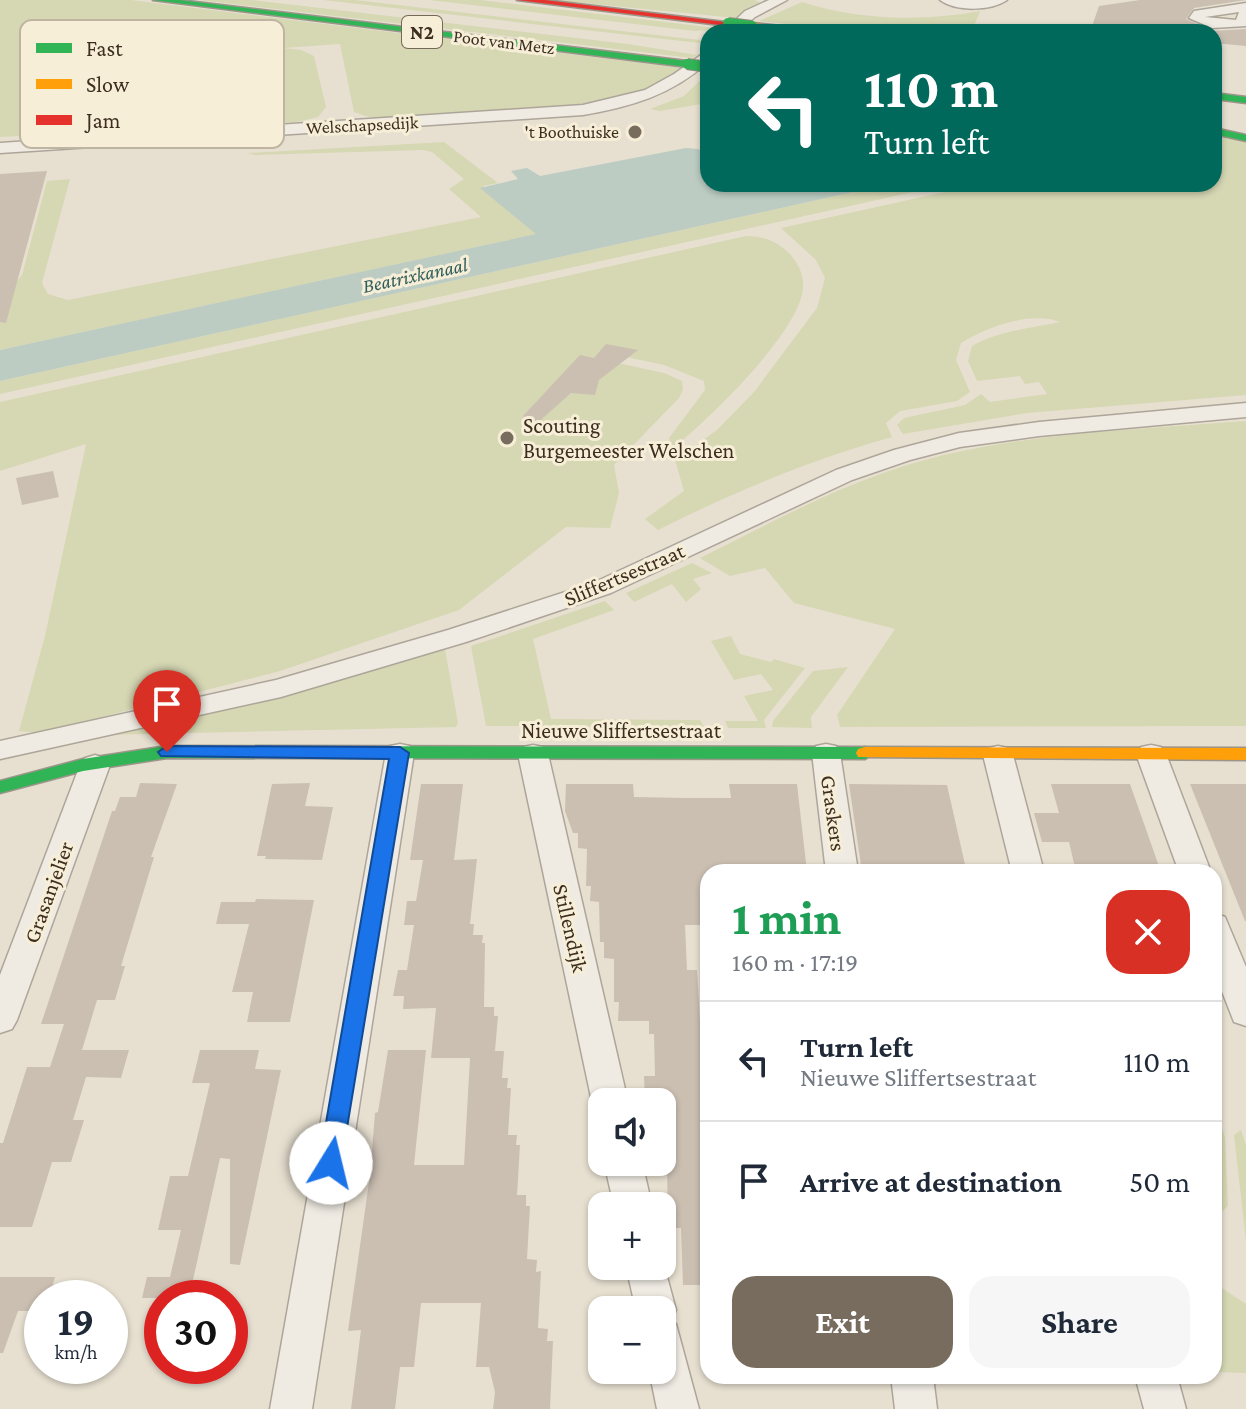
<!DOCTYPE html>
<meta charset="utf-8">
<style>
:root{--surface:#fff;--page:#f6f6f7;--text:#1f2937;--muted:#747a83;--line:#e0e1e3;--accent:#786c5e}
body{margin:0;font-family:"Crimson Pro",serif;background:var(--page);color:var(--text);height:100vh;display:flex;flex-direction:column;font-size:30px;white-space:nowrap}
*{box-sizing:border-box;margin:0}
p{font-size:26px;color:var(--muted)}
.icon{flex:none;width:44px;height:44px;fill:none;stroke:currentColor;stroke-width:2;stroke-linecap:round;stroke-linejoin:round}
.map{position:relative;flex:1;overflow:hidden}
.panel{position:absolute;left:700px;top:864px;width:522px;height:520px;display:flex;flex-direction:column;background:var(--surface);border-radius:24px;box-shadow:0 2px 6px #0004}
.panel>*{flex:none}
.hud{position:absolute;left:700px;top:24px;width:522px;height:168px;border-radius:24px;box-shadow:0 2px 6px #0004;background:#00695c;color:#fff;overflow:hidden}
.fabs{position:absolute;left:588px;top:1088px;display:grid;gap:16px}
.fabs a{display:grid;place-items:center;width:88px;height:88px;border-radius:16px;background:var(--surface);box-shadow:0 2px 6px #0004;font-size:40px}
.speed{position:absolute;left:24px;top:1280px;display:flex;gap:16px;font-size:40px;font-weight:700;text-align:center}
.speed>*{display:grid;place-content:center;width:104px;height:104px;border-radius:50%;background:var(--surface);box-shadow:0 2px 6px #0004;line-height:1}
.speed small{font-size:20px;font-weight:400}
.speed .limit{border:12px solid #d22;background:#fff;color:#111}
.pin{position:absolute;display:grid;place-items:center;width:68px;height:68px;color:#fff;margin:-82px -34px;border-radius:50% 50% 50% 0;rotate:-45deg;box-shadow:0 0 8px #0007}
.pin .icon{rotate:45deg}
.me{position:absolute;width:88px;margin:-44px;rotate:9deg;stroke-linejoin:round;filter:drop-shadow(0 0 6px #0008)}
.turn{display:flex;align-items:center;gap:28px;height:168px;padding:0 32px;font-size:36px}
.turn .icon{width:104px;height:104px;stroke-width:2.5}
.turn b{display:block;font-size:56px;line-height:68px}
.round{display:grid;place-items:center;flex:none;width:84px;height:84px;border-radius:24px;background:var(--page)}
.overview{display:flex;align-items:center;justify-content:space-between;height:136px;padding:0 32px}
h1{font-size:48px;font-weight:700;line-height:60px;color:#1e9e55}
.primary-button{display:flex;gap:16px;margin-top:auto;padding:16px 32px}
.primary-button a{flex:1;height:92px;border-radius:24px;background:var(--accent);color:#fff;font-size:32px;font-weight:700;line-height:92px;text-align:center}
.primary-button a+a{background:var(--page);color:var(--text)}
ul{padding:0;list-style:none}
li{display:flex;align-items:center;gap:24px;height:120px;padding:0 32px;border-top:2px solid var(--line)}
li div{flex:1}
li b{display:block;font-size:30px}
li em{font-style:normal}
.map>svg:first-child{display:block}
</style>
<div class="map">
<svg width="1246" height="1409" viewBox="0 0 1246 1409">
<rect width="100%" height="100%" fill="#e7e0d1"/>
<g fill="#d6d7b3">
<polygon points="0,0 131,0 683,68 660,86 626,98 574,108 372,118 354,112 340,44 283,48 301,50 314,56 326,107 318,117 297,122 0,137"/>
<polygon points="199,0 251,0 628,44 697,55 692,58"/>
<polygon points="323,0 355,0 708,41 708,44"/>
<polygon points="429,0 480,0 724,29 695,31"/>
<polygon points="552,0 755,0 761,3 736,18"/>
<path d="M802 2C858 20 922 22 980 11L973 29 1004 32H856L759 21Z"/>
<polygon points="708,73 708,103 660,111 650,109 684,96"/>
<path d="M1214 136 1246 142V395L1027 413 903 434 897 425 904 418 965 405 981 394 990 402 1047 394 1039 382 1025 384 1020 376 977 381 968 361 972 346C1000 330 1029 329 1060 322 1029 311 987 327 961 343L956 360 970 392 957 401 900 411 886 423 892 437C810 460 734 492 658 530L645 519 684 491 675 460 717 430 754 392 817 308 825 278 816 260 781 228 981 184H1214Z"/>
<polygon points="444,142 498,183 483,186 537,234 0,350 0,287 14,284 22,275 47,181 70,179 42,283 48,294 68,300 481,217 449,189 464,179 432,152 422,150 255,155 248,153"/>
<polygon points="889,184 949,184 0,394 0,381"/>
<path d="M746 236C764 236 777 241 790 254 798 263 804 275 803 288 800 332 707 421 672 449L669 438 705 390 704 381 664 365 617 355 613 362 664 373 682 381 683 390 679 398 614 465 619 493 610 528 566 527 459 610 280 671 40 733 19 731 45 636 86 444 0 471V402Z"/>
<path d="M1246 421V726L840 727 837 715 895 629 794 603 765 568 730 576 700 558C766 525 830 490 901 467 1005 433 1137 430 1246 421Z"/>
<polygon points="692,563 712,573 693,579 701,589 686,602 672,584 634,602 626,593"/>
<polygon points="605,601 614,610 533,639 551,719 700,720 704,727 486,726 471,646"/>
<polygon points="731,636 740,654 771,662 774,659 805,668 764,720 766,728 728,728 725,721 758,721 744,696 773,690 761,674 734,680 711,641"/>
<polygon points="445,649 458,723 456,727 101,735 0,761 0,756 283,697"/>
<polygon points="848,667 811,717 812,728 772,727 773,721 813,671"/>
<polygon points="1214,1108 1225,1137 1228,1206 1214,1219"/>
<polygon points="1241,1130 1246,1145 1246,1241 1234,1135"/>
<polygon points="1214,1283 1246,1304 1246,1373 1214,1372"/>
</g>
<polygon fill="#bcccc2" points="686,148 698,149 708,155 708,184 752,184 757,187 770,184 889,184 0,381 0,350 536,234 480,188 518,179 511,171 527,168 540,176"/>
<g fill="#cbbfb2">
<polygon points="1140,0 1246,0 1194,8 1186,19 1212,31 1246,29 1246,46 1214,43 1214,32 1090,32 1099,6"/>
<polygon points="47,171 6,323 0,322 0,174"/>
<polygon points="606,344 638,350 599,380 595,395 571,393 534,426 523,416 580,355 594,358"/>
<polygon points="53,471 59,497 22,505 16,478"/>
<polygon points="140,783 177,784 151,857 154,857 121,966 125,966 115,1000 97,1000 82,1050 129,1050 121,1078 86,1077 73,1120 84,1120 71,1162 52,1162 32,1227 0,1227 0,1143 3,1143 27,1067 50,1067 64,1024 41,1024 112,811 115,811 120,797 136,797"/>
<polygon points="310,783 305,806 333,807 322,860 265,859 266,856 257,856 272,784"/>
<polygon points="421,784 463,784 454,860 477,859 470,924 474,924 473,935 483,935 482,943 485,943 484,1007 494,1007 494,1016 498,1016 495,1051 504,1051 502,1078 508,1078 507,1088 511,1088 508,1135 517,1135 516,1145 520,1145 517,1195 526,1195 526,1206 530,1206 527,1259 537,1260 536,1272 541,1271 538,1328 548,1329 547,1341 553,1341 550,1409 493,1409 495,1392 489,1367 476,1367 481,1303 421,1303 414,1367 400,1367 395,1409 351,1409 361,1330 348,1331 370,1175 375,1113 378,1112 388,1050 426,1050 414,1165 464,1165 470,1058 431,1058 436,1008 403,1009 404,996 393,996 398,970 407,970 414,925 404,925 407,901 416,901 423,860 410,860"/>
<polygon points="566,784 633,784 634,797 685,798 731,798 729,784 797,784 807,872 708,872 708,925 685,925 687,970 697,970 700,1020 704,1020 705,1051 708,1051 708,1285 683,1285 681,1228 673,1228 673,1219 668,1219 667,1165 662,1165 662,1102 645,1102 644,1076 655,1076 654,1034 649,1034 649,1021 618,1021 619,1002 614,1002 614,959 604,958 604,942 600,942 599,902 590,901 591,886 586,886 587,849 578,848 578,833 573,833 565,811"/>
<polygon points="849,784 947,785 966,869 962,869 962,872 862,872"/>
<polygon points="1051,784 1130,784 1161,872 1076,872 1069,842 1042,842 1034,813 1059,813"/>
<polygon points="1190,784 1246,784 1246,921 1245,921"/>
<polygon points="256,899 314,900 290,1022 247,1022 253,992 232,992 249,924 216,924 221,902 255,902"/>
<polygon points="200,1050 259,1050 255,1069 281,1070 240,1265 230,1264 230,1159 220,1158 189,1298 142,1298 147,1277 170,1277 181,1230 158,1230 170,1176 188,1176 210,1083 192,1083"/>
<polygon points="0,1277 55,1277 49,1298 42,1298 42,1311 18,1311 3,1353 0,1353"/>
</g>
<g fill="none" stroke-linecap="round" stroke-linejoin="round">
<defs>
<g id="street">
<polygon points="769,0 787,0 755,17 738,32 723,32 745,11"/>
<path d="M940 0H1007C991 11 956 12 940 0Z"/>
<path d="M1246 3V26L1212 28 1189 18 1194 11ZM1239 12 1236 20 1205 17Z"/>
<path d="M708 50V62C672 95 630 107 583 115L0 153V143L583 105 645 90 674 74Z"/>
<polygon points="1246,403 1246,417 1039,436 960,447 910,460 852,480 611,593 466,642 281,697 0,759 0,741 276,680 448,630 593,583 836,470 894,450 959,433 1039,422"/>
<polygon points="400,744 410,746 414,753 312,1409 270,1409 386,753 390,746"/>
<polygon points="826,744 836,746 840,753 858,872 826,872 812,753 816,746"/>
<polygon points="533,745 543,747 548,754 628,1102 602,1102 602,1114 597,1112 592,1102 518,754 523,747"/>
<polygon points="1151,745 1161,747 1166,754 1211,872 1179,872 1136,754 1141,747"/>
<polygon points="998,746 1008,748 1013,755 1044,872 1012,872 983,755 988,748"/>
<polygon points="95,755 105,758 110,765 17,1020 12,1029 0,1033 0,975 80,765 85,758"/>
<polygon points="1214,913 1225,917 1246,967 1246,1026 1234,1022 1214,971"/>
<polygon points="604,1162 642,1162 652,1206 614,1206"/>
<polygon points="662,1258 676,1310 671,1322 676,1324 699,1409 657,1409 649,1370 662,1370 662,1310 636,1310 626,1266 662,1266"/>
<polygon points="891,1376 933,1376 937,1409 895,1409"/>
<polygon points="1135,1376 1177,1376 1186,1409 1144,1409"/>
</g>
<g id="fast">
<polygon points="153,0 179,0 687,61 692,64 687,67"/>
<polygon points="1214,93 1246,97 1246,103 1214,99"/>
<polygon points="1214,128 1246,135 1246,141 1214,134"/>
<polygon points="167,746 865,747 874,753 865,759 167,758 83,771 0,793 0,781 83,759"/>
</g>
<g id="slow">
<polygon points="752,23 810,29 815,32 749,28"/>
<polygon points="865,747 1246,748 1246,760 858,757 856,753 858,749"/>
</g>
<polygon id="jam" points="517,0 545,0 733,23 728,26"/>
</defs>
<use href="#street" stroke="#ada599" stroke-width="3"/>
<use href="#fast" stroke="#9c958a" stroke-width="3"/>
<use href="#slow" stroke="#9c958a" stroke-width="3"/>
<use href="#jam" stroke="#9c958a" stroke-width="3"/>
<use href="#street" fill="#efebe3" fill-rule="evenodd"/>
<use href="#fast" fill="#30b455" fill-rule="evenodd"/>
<use href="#slow" fill="#ff9f0a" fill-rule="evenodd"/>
<use href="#jam" fill="#e5322d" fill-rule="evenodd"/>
<defs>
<g id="fast-bridge">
<polyline points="728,23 752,26"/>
<polyline points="687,64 708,67"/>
</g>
</defs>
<use href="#fast-bridge" stroke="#928b80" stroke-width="12" stroke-linecap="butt"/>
<use href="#fast-bridge" stroke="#30b455" stroke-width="10"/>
</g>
<polygon fill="#1a73e8" stroke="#114b97" stroke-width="2" points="167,746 400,747 409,753 340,1170 331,1173 323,1170 319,1163 389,759 161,756 158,752"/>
<g fill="#786c5e" stroke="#f7eed8" stroke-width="3">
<circle cx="635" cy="132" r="8"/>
<circle cx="507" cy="438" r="8"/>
</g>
<g text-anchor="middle" stroke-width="6" stroke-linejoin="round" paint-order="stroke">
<g font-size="18" fill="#3d2e20" stroke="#f7eed8">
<text transform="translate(504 42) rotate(7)" y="6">Poot van Metz</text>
<text transform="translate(362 125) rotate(-3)" y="6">Welschapsedijk</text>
</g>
<g font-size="18" fill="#3d2e20" stroke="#f7eed8" text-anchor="end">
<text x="619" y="138">'t Boothuiske</text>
</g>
<rect fill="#f7eed8" stroke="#756857" stroke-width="2" x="402" y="16" width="40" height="32" rx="6"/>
<g font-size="20" font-weight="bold" fill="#3d2e20">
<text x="422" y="39">N2</text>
</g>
<g font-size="20" font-style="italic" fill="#2f5d5a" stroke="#f7eed8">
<text transform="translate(415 275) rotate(-12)" y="7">Beatrixkanaal</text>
</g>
<g font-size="22" fill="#3d2e20" stroke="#f7eed8" text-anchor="start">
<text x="523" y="433">Scouting<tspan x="523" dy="25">Burgemeester Welschen</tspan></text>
</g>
<g font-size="22" fill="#3d2e20" stroke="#f7eed8">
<text transform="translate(624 574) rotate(-23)" y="8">Sliffertsestraat</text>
<text x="621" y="738">Nieuwe Sliffertsestraat</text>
<text transform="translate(834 813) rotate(82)" y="8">Graskers</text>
<text transform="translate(48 892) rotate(-70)" y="8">Grasanjelier</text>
<text transform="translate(571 928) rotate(77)" y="8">Stillendijk</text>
</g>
</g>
<rect x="20" y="20" width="264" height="128" rx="12" fill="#f7eed8" stroke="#bfb4a1" stroke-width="2"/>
<rect x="36" y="43" width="36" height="10" fill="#30b455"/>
<rect x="36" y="79" width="36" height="10" fill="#ff9f0a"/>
<rect x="36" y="115" width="36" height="10" fill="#e5322d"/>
<g font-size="22" fill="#3d2e20">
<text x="86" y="56">Fast</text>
<text x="86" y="92">Slow</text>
<text x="86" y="128">Jam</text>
</g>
</svg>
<div class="fabs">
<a><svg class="icon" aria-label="sound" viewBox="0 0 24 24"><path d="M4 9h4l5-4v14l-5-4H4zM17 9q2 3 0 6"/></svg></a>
<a>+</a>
<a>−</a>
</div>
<div class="speed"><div>19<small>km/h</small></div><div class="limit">30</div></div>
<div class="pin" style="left:167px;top:752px;background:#d93025"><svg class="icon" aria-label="arrive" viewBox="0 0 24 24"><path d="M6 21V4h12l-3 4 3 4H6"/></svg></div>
<svg class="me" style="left:331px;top:1163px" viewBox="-20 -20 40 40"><circle r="19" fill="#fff"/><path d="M0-13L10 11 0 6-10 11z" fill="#1a73e8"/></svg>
<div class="hud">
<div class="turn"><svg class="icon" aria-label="left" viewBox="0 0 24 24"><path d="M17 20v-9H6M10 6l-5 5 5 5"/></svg><div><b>110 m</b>Turn left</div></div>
</div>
<section class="panel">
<div class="overview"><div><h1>1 min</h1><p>160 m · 17:19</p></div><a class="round" style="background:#d93025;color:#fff"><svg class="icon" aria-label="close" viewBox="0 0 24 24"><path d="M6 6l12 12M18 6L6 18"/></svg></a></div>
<ul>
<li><svg class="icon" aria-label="left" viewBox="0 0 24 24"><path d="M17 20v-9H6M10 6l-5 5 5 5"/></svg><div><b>Turn left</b><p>Nieuwe Sliffertsestraat</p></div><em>110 m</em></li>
<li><svg class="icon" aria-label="arrive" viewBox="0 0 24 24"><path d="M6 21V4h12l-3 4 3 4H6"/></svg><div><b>Arrive at destination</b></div><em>50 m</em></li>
</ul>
<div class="primary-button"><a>Exit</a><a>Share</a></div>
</section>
</div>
